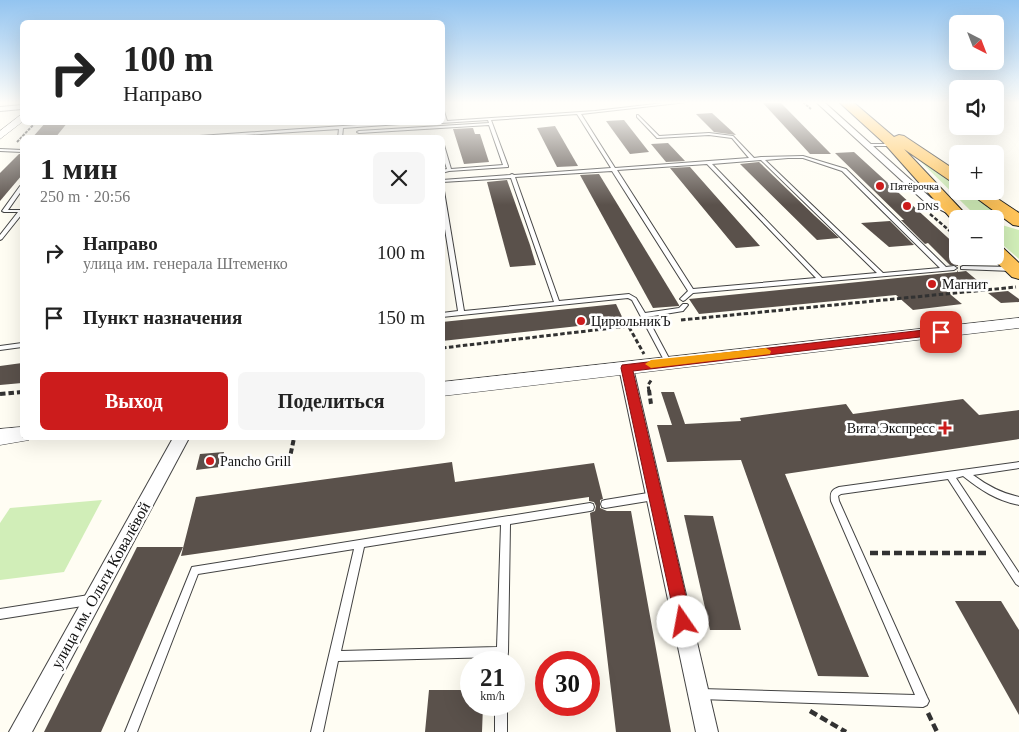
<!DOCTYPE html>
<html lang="ru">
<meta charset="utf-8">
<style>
:root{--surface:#fff;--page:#f6f6f6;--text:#222;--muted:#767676;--accent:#cc1c1c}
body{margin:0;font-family:Georgia,serif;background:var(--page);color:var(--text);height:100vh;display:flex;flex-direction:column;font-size:19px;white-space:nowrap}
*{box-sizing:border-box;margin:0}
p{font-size:16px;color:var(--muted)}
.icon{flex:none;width:28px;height:28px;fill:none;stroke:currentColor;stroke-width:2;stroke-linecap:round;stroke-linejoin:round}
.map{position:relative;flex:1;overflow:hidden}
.side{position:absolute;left:20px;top:135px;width:425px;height:305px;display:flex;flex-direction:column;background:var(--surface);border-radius:8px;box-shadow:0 5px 20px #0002}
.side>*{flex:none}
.hud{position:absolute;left:20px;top:20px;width:425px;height:105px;border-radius:8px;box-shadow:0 5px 20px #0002;background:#fff;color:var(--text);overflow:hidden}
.needle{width:32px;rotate:138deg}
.buttons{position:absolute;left:949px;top:15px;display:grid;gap:10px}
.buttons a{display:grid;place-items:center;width:55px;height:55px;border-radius:8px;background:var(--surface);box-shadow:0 5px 20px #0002;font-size:25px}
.speed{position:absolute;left:460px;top:651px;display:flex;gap:10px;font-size:25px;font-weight:700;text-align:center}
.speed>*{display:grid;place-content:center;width:65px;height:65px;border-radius:50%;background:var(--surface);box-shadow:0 5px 20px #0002;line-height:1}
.speed small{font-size:12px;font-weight:400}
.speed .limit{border:8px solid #d22;background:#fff;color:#111}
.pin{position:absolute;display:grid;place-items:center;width:42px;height:42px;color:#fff;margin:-21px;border-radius:10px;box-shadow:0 2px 8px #0006}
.me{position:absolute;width:55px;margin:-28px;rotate:348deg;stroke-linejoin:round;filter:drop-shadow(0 0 4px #0008)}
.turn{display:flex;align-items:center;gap:18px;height:105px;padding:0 20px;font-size:22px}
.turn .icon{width:65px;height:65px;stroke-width:2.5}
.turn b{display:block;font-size:35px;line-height:42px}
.round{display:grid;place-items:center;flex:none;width:52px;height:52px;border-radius:8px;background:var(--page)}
.overview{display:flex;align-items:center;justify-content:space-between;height:85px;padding:0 20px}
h1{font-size:30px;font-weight:700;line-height:38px}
.action{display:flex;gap:10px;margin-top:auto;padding:10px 20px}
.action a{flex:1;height:58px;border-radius:8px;background:var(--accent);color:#fff;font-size:20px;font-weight:700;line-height:58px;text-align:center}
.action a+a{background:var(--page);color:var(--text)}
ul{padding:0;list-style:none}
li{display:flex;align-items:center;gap:15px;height:65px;padding:0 20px}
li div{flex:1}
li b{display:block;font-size:19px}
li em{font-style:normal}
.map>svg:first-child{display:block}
</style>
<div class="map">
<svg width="1019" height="732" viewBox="0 0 1019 732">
<rect width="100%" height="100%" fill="#fffdf3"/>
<g fill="#d1eeb8">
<polygon points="918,159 924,160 957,184 958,191 967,191 995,212 971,211"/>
<polygon points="995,223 1019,230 1019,259 995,238"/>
<polygon points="102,500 64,572 0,580 0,523 10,508"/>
</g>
<g fill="#5a514b">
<polygon points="762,102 780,102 831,154 810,154"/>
<polygon points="712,113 736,135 714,132 696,114"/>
<polygon points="624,120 649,152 630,154 606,121"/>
<polygon points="46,122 68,122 55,138 32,138"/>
<polygon points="555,126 578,166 557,167 537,128"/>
<polygon points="473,128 475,134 480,134 489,162 464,164 453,129"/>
<polygon points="668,143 685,161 666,162 651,144"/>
<polygon points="854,152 958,247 958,266 950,265 928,243 925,244 901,220 904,220 835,153"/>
<polygon points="19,154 22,154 22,175 0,201 0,173"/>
<polygon points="759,162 815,216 839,238 817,240 740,164"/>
<polygon points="690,167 728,210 760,246 736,248 670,168"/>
<polygon points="599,174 679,305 679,306 653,308 580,175"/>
<polygon points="507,180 530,245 536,265 510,267 487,182"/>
<polygon points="890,221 914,245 889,247 861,223"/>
<polygon points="958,270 958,272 966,271 984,286 945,290 962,304 913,310 896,295 699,314 689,299 957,272"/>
<polygon points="1008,291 1019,299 1019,302 1001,303 988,293"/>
<polygon points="616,304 624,321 442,341 442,322"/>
<polygon points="22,363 22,383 0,385 0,366"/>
<polygon points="661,392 674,392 685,424 741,421 740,418 846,404 853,414 963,399 979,415 1019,410 1019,439 785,474 869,677 818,676 741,460 667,462 657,425 672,425"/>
<polygon points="224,452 220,467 196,470 200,454"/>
<polygon points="452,462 455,482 594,463 603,499 600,500 600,508 607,511 631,511 671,732 616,732 590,513 595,511 596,506 594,502 589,501 589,497 181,556 196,497"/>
<polygon points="684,515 713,516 741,630 710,630"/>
<polygon points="137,547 183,547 101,732 44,732"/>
<polygon points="955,601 1001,601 1019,630 1019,715"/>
<polygon points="429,690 471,690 471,705 483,705 482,732 425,732"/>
</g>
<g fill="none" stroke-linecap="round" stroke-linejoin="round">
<defs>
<g id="service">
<path d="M672 102H687L581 114 615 168 749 158 732 138 709 135 657 138 637 117V115H638L659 136 709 133 733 136 754 158 761 157 803 156 846 169 946 267 954 266 957 268 954 270 693 293 685 300 683 301 680 299 688 291 612 171 515 177 559 301 629 294 636 298 645 313 679 308 683 304H687L688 305 683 311 647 317 671 362 668 364H666L632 300 628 298 442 317V313L458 311 442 210V190L444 191 464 311 554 302 511 178 442 182V180L510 175 512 174 514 175 611 168 577 114 491 120 508 166V167L449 171 442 173V170L447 169 442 154V144L444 145 451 169 503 165 489 125 359 133 357 132 359 131 489 123 488 120 441 123 443 121 442 110 444 111 447 121 595 111ZM788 158H803L842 171 940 268 883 273 765 160ZM761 160 877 273 822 278 712 164ZM707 164 816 278 693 289 617 170Z"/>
<polygon points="400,122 428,122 343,128 342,138 338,138 339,129 200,138 171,138"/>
<polygon points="865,144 893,144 895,145 893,146 865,146"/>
<polygon points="0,149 22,150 22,152 0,151"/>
<polygon points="20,186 22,186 22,190 8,210 22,210 22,214 2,239 0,240 0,235 18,212 4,212 2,211"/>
<polygon points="963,266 1012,267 1015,269 1012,271 961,269 961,267"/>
<polygon points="22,343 22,347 0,350 0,346"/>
<path d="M1019 462V468L973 475C988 486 1001 493 1019 497V505C996 500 982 491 963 476L956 478 1019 573V586L1016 584 948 479 841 494 838 496 839 501 927 697 929 701 927 705 923 707 701 699 697 698 696 694 697 690 701 689 915 695 831 501C830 493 831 490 839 487Z"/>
<polygon points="654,492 657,493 658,496 657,499 654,500 605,508 602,507 601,504 602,501 605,500"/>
<path d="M590 503 593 504 594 507 593 510 590 511 510 524 508 652 507 662H497V657L338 661 323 732H311L354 549 198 574 137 732H125L192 567ZM501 525 497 647 341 651 364 547Z"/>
<polygon points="89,595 92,597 94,600 92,603 89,605 0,619 0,609"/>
<rect x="495" y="705" width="12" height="27"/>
</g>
<g id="minor">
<polygon points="816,102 824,102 931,198 959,211 959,215 951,215 925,202"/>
<polygon points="22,105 22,109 0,111 0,107"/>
<polygon points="626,363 631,365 633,368 718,732 696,732 619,368 621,365"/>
<polygon points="173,438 189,438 32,732 9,732"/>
</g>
<g id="tertiary">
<polygon points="22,114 22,122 0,139 0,131"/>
<polygon points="1019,318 1019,328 442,396 442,382"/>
<polygon points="22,427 22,438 31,438 29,440 0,445 0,429"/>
</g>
<g id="trunk">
<polygon points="839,102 853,102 894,137 899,135 904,136 958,172 958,184 952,182 904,149 970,219 958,219 958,223 955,223 883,142"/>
<polygon points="967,191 986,191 1019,213 1019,226 1013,225"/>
<polygon points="995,245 1002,247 1019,263 1019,279 1012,277 990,256 995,256"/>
</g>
</defs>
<use href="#service" stroke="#434343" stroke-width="2"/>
<use href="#minor" stroke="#434343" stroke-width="2"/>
<use href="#tertiary" stroke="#434343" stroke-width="1"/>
<use href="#trunk" stroke="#212121" stroke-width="2"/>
<g stroke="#323232" stroke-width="2" stroke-dasharray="3 1" stroke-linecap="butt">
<polyline points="803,102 811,109"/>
<polyline points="17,142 36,122"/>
</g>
<polyline stroke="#323232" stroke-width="2.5" stroke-dasharray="4 2" stroke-linecap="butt" points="930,214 958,238"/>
<g stroke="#323232" stroke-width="3" stroke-dasharray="4.5 2.5" stroke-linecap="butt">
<polyline points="681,320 1016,287"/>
<polyline points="629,327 644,354"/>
<polyline points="442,348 638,325"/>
<polyline points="649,391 648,385 652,379"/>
</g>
<g stroke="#323232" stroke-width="4" stroke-dasharray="5.5 3" stroke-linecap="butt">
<polyline points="649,390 651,404"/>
<polyline points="0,394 22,392"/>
<polyline points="289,462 294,438"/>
</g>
<g stroke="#323232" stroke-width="4.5" stroke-dasharray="8 4" stroke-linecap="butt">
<polyline points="870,553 988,553"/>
<polyline points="810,711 846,732"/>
<polyline points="928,713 937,732"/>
</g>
<use href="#service" fill="#fff" fill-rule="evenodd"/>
<use href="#minor" fill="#fff" fill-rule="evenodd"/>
<use href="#tertiary" fill="#fff" fill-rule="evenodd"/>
<use href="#trunk" fill="#ffc45a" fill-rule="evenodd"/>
</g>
<linearGradient id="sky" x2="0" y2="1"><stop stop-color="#93c4f0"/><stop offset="0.5" stop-color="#fffefa"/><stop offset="1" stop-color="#fffefa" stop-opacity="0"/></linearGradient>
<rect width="1019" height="205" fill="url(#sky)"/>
<polygon fill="#cc1c1c" stroke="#851212" points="941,328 945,329 946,332 945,334 633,371 692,622 689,628 683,630 677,628 621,368 622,365"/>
<polygon fill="#f59e0b" points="766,348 771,351 770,354 651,368 645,364 651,360"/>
<g fill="#cc1c1c" stroke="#fff" stroke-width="2">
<circle cx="880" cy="186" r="5"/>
<circle cx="907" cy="206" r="5"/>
<circle cx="932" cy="284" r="5"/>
<circle cx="581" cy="321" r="5"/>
<path d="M942.5 420.5h5v5h5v5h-5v5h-5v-5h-5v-5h5z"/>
<circle cx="210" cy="461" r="5"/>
</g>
<g text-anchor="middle" stroke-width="5" stroke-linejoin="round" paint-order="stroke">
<g font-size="11" fill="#101010" stroke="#fff" text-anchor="start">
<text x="890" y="190">Пятёрочка</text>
<text x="917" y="210">DNS</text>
</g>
<g font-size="14" fill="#101010" stroke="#fff" text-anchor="start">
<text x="942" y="289">Магнит</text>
<text x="591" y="326">ЦирюльникЪ</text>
<text x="935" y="433" text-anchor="end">Вита Экспресс</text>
<text x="220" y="466">Pancho Grill</text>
</g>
<g font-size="16" fill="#101010" stroke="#fff">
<text transform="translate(100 585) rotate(-61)" y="6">улица им. Ольги Ковалёвой</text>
</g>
</g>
</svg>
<div class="buttons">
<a><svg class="needle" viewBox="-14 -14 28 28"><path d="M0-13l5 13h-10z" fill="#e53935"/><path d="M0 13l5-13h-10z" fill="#767676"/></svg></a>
<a><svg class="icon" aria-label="sound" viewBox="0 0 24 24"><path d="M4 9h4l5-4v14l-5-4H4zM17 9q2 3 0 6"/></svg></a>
<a>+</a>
<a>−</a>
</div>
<div class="speed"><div>21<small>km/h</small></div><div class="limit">30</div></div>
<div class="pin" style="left:941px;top:332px;background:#d93025"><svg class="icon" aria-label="arrive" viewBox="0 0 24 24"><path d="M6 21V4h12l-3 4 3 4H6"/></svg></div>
<svg class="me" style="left:683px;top:622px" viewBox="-20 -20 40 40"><circle r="19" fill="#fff"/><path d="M0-13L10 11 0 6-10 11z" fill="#cc1c1c"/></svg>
<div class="hud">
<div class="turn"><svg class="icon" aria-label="right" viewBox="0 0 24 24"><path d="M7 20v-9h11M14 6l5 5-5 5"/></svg><div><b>100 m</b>Направо</div></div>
</div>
<section class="side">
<div class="overview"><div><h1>1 мин</h1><p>250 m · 20:56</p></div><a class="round"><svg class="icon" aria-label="close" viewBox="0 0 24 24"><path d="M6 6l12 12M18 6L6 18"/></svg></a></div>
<ul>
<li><svg class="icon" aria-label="right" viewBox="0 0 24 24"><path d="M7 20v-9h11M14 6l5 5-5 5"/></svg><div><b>Направо</b><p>улица им. генерала Штеменко</p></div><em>100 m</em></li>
<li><svg class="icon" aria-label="arrive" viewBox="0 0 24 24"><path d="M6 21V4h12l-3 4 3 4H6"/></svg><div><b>Пункт назначения</b></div><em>150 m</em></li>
</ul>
<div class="action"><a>Выход</a><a>Поделиться</a></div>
</section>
</div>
